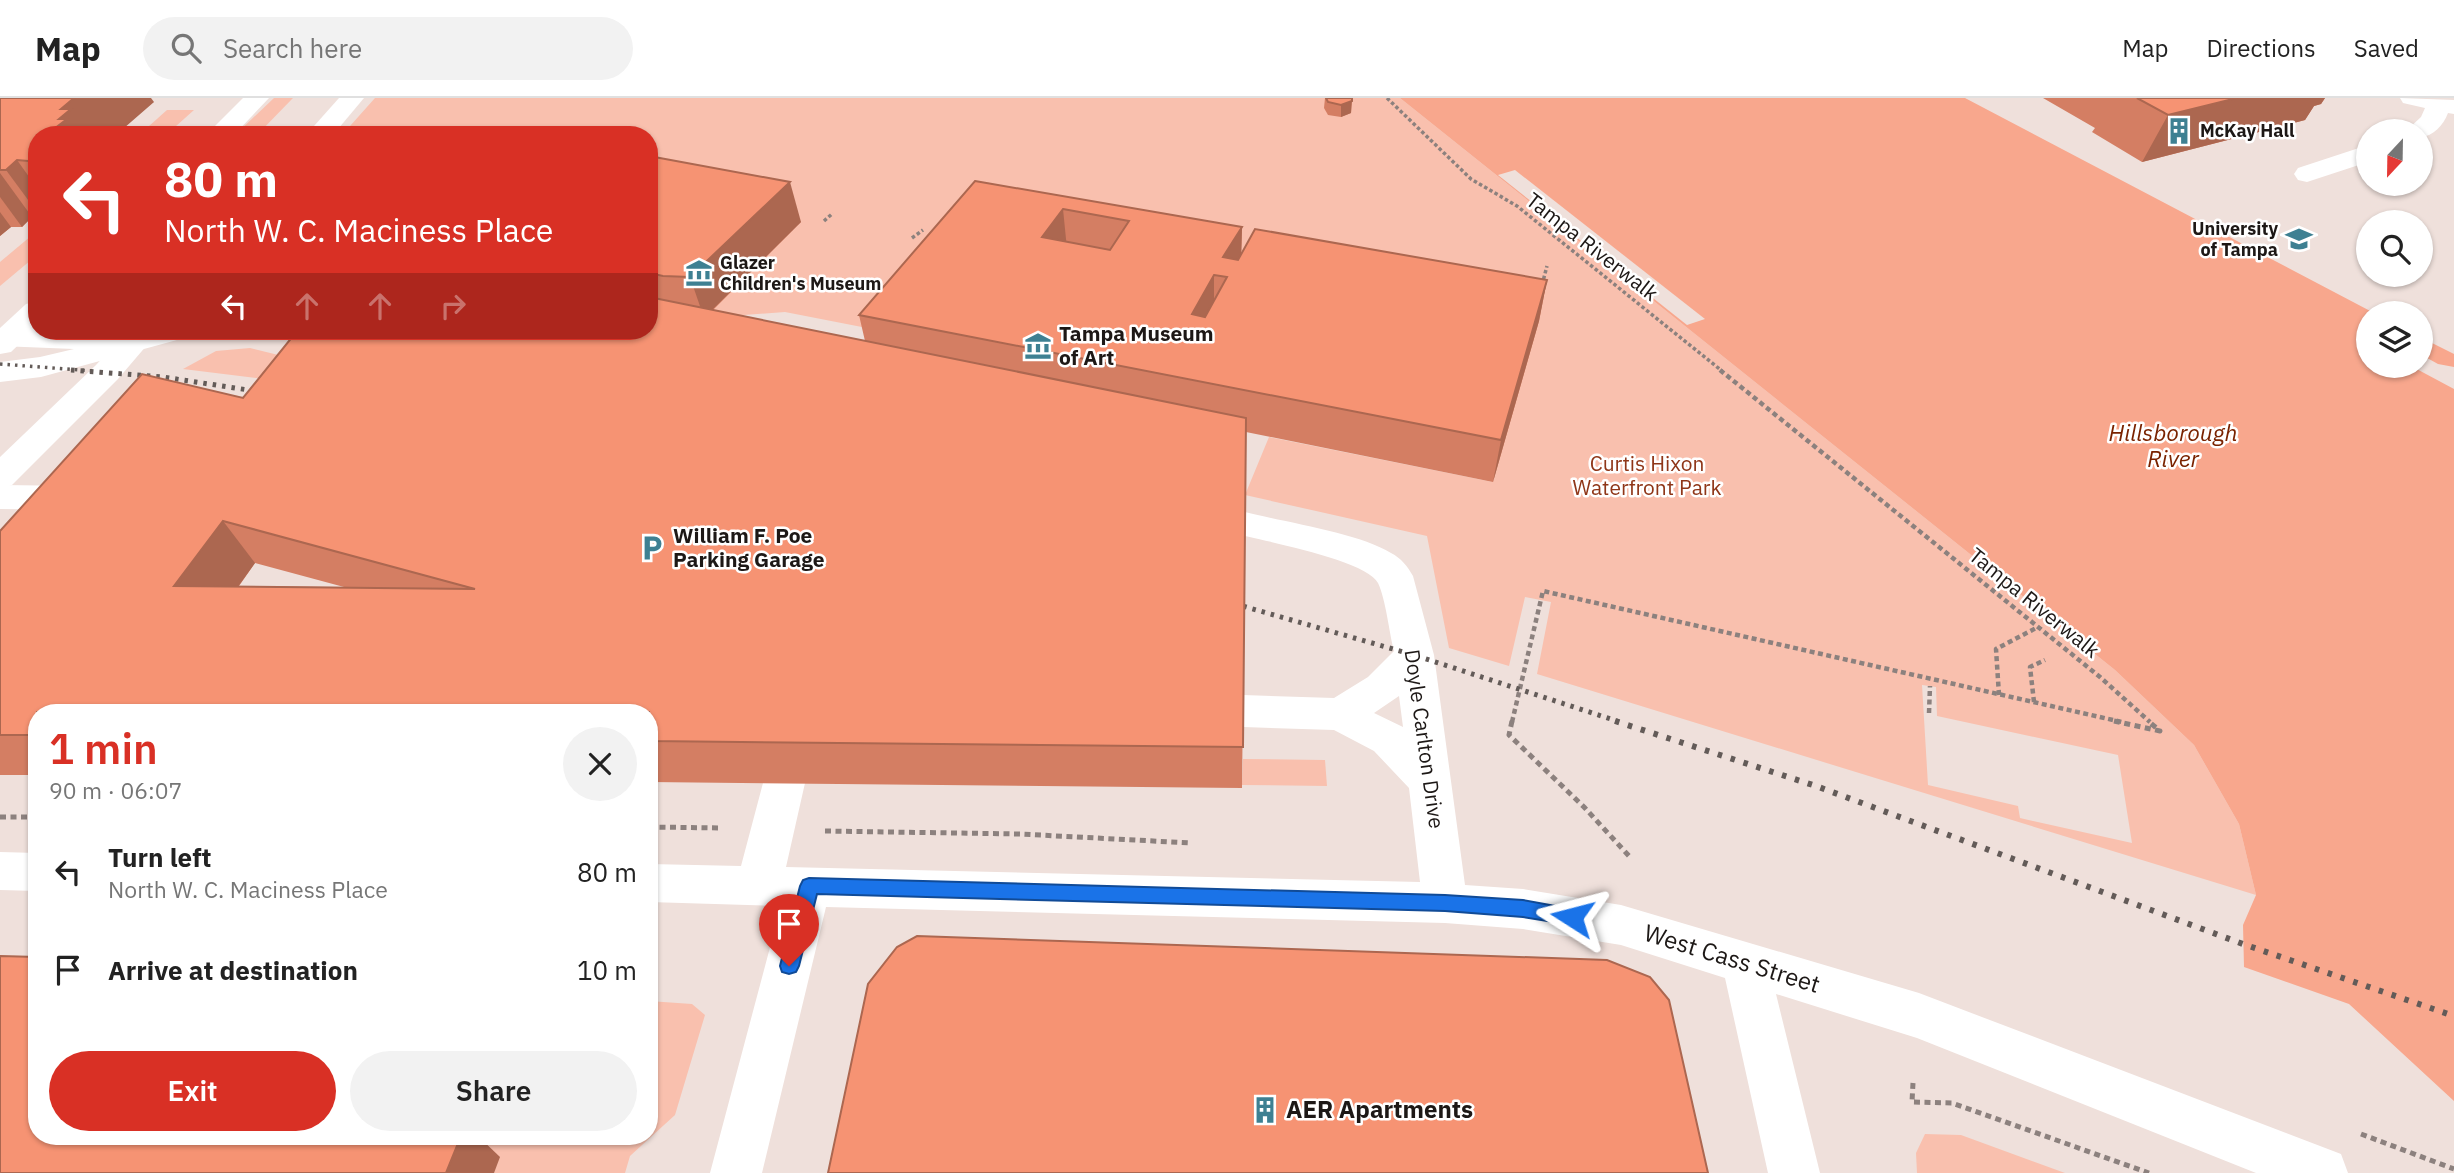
<!DOCTYPE html>
<meta charset="utf-8">
<style>
:root{--surface:#fff;--page:#f2f2f2;--text:#222;--muted:#767676;--line:#e0e0e0;--accent:#d93025}
body{margin:0;font-family:"IBM Plex Sans",sans-serif;background:var(--page);color:var(--text);height:100vh;display:flex;flex-direction:column;font-size:26px;white-space:nowrap}
*{box-sizing:border-box;margin:0}
p{font-size:23px;color:var(--muted)}
.icon{flex:none;width:38px;height:38px;fill:none;stroke:currentColor;stroke-width:2;stroke-linecap:round;stroke-linejoin:round}
.map{position:relative;flex:1;overflow:hidden}
.panel{position:absolute;left:28px;top:606px;width:630px;height:441px;display:flex;flex-direction:column;background:var(--surface);border-radius:28px;box-shadow:0 2px 5px #0004}
.panel>*{flex:none}
.hud{position:absolute;left:28px;top:28px;width:630px;height:214px;border-radius:28px;box-shadow:0 2px 5px #0004;background:#d93025;color:#fff;overflow:hidden}
.needle{width:46px;rotate:202deg}
.buttons{position:absolute;left:2356px;top:21px;display:grid;gap:14px}
.buttons a{display:grid;place-items:center;width:77px;height:77px;border-radius:50%;background:var(--surface);box-shadow:0 2px 5px #0004;font-size:35px}
.pin{position:absolute;display:grid;place-items:center;width:60px;height:60px;color:#fff;margin:-72px -30px;border-radius:50% 50% 50% 0;rotate:-45deg;box-shadow:0 0 7px #0007}
.pin .icon{rotate:45deg}
.me{position:absolute;width:77px;margin:-38px;rotate:279deg;stroke-linejoin:round;filter:drop-shadow(0 0 5px #0008)}
.turn{display:flex;align-items:center;gap:24px;height:147px;padding:0 21px;font-size:32px}
.turn .icon{width:91px;height:91px;stroke-width:2.5}
.turn b{display:block;font-size:49px;line-height:60px}
.lanes{display:flex;align-items:center;height:66px;padding:0 21px;background:#0003;justify-content:center;gap:35px;direction:ltr}
.lanes .off{opacity:.35}
.round{display:grid;place-items:center;flex:none;width:74px;height:74px;border-radius:37px;background:var(--page)}
.head{display:flex;align-items:center;justify-content:space-between;height:119px;padding:0 21px}
h1{font-size:42px;font-weight:600;line-height:52px;color:var(--accent)}
.cta{display:flex;gap:14px;margin-top:auto;padding:14px 21px}
.cta a{flex:1;height:80px;border-radius:42px;background:var(--accent);color:#fff;font-size:28px;font-weight:600;line-height:80px;text-align:center}
.cta a+a{background:var(--page);color:var(--text)}
ul{padding:0;list-style:none}
li{display:flex;align-items:center;gap:21px;height:98px;padding:0 21px}
li div{flex:1}
li b{display:block;font-size:26px}
li em{font-style:normal}
header{display:flex;align-items:center;gap:42px;box-sizing:border-box;height:98px;padding:0 35px;background:var(--surface);border-bottom:2px solid var(--line)}
header strong{font-size:33px}
nav{display:flex;gap:38px;margin-inline-start:auto;font-size:24px}
.search{width:490px;height:63px;background:var(--page);display:flex;align-items:center;gap:18px;box-sizing:border-box;padding:0 24px;border-radius:38px;color:var(--muted);font-size:26px}
.map>svg:first-child{display:block}
</style>
<header>
<strong>Map</strong>
<div class="search"><svg class="icon" aria-label="search" viewBox="0 0 24 24"><circle cx="10" cy="10" r="6"/><path d="M15 15l6 6"/></svg>Search here</div>
<nav><a>Map</a><a>Directions</a><a>Saved</a></nav>
</header>
<div class="map">
<svg width="2454" height="1075" viewBox="0 0 2454 1075">
<rect width="100%" height="100%" fill="#efe0db"/>
<g fill="#f9c0ae" fill-rule="evenodd">
<polygon points="274,0 293,0 257,37 235,37"/>
<path d="M375 0H1400L2115 572 2194 647 2239 726 2256 797 1537 576 1551 504 1525 499 1509 568 1449 550 1427 438 1245 397 1269 339 1493 384 867 230 785 214 704 220 787 137 790 131 793 132 800 124 649 95V37H342ZM1922 587 1936 589 1937 618 2118 657 2132 745 2020 720 2018 708 1928 687Z"/>
<polygon points="167,12 194,12 166,37 139,37"/>
<polygon points="37,133 37,157 0,188 0,164"/>
<polygon points="250,250 327,269 313,287 183,271 216,253"/>
<polygon points="1243,661 1325,662 1327,688 1242,687"/>
<polygon points="649,903 692,906 705,917 675,1017 630,1058 625,1075 494,1075 264,1038 649,1038"/>
<polygon points="1925,1036 1961,1037 2065,1075 1917,1075 1916,1055"/>
</g>
<polygon fill="#f8a78d" points="1400,0 1965,0 2374,215 2368,215 2368,268 2420,268 2420,239 2454,256 2454,1003 2349,906 2244,869 2243,827 2256,797 2239,726 2194,647 2115,572"/>
<g fill="#efe0db">
<polygon points="1515,72 1705,221 1687,227 1498,77"/>
<polygon points="2420,256 2438,266 2454,269 2454,291 2411,268 2420,268"/>
</g>
<g fill="none" stroke-linecap="round" stroke-linejoin="round">
<g stroke="#8c817e" stroke-width="3.5" stroke-dasharray="3.5 2.5" stroke-linecap="butt">
<polyline points="1387,0 1471,81 1517,108 1722,273"/>
<polyline points="824,123 833,115"/>
<polyline points="912,140 923,132"/>
<polyline points="1542,187 1547,168"/>
</g>
<g stroke="#8c817e" stroke-width="4.5" stroke-dasharray="5 3.5" stroke-linecap="butt">
<polyline points="1720,272 2100,579 2150,624"/>
<polyline points="1999,597 1996,551 2038,529"/>
<polyline points="2034,604 2030,569 2045,562"/>
<polyline points="1929,615 1930,588"/>
<polyline points="1512,624 1543,493 2122,624"/>
</g>
<g stroke="#8c817e" stroke-width="5" stroke-dasharray="6 4.5" stroke-linecap="butt">
<polyline points="1512,623 1509,637 1584,709 1629,758"/>
<polyline points="2114,623 2160,633 2148,623"/>
<polyline points="0,719 37,719"/>
<polyline points="649,729 722,730"/>
<polyline points="825,733 1020,736 1191,745"/>
<polyline points="1913,985 1912,1004 1952,1005 2149,1075"/>
<polyline points="2361,1036 2454,1071"/>
</g>
<g fill="#fff" fill-rule="evenodd">
<path d="M2400 0 2454 2V16L2448 15C2443 28 2434 37 2420 40V33H2406L2421 19 2425 10 2403 5Z"/>
<polygon points="2368,47 2368,64 2307,84 2298,82 2294,76 2298,70"/>
<polygon points="0,230 95,233 106,235 110,241 142,233 192,233 188,239 41,279 0,284 0,264 40,259 74,251 0,248"/>
<polygon points="0,387 82,388 94,392 99,400 94,408 82,412 0,411"/>
<path d="M1245 414C1284 424 1359 435 1391 455 1401 460 1408 469 1413 478L1434 557 1465 787 1523 791 1621 807 1919 895 2341 1056 2348 1075H2256L1917 940 1776 896 1820 1075H1768L1725 880 1621 847 1523 831 1445 825 826 809 762 1075H710L781 808 649 804V766L741 768 763 685 769 673 784 668 799 673 805 685 786 769 1420 784 1409 690 1374 653 1334 632 1243 629 1229 624 1223 613 1229 602 1243 597 1334 600 1368 579 1394 553C1389 534 1386 502 1378 485 1367 462 1260 442 1232 435L1227 426 1232 417ZM1399 598 1403 629 1374 615Z"/>
<polygon points="0,754 37,755 37,793 0,792"/>
</g>
<g fill="#fff" fill-rule="evenodd">
<polygon points="243,0 269,0 234,37 206,37"/>
<polygon points="339,0 364,0 333,37 306,37"/>
<polygon points="37,203 37,229 11,254 0,256 0,230 26,206"/>
<polygon points="127,233 159,233 118,281 12,387 0,390 0,359 96,267"/>
</g>
<polyline stroke="#635b58" stroke-width="3.5" stroke-dasharray="2.5 5" stroke-linecap="butt" points="0,266 93,273"/>
<g stroke="#635b58" stroke-width="5" stroke-dasharray="3.5 6" stroke-linecap="butt">
<polyline points="71,272 163,279 268,295"/>
<polyline points="1225,503 1414,557 1620,624"/>
</g>
<polyline stroke="#635b58" stroke-width="6" stroke-dasharray="4.5 9" stroke-linecap="butt" points="1615,623 1816,688 2243,846 2454,918"/>
</g>
<g fill="#d47e63" fill-rule="evenodd">
<polygon points="0,0 154,4 37,37 37,119 32,119 22,129 11,129 0,138"/>
<polygon points="1325,0 1352,0 1351,15 1341,19 1328,17 1324,10"/>
<polygon points="2043,0 2325,0 2321,6 2314,8 2305,22 2142,64 2092,34 2095,30"/>
<path d="M649 58 801 124 713 212 865 243 859 217 975 83 1242 129 1241 156 1547 182 1539 223 1493 384 1246 334 1242 690 649 684V614H37V677H0V433L243 300 649 233ZM255 465 344 489 239 488Z"/>
</g>
<g fill="#ac6750">
<polygon points="74,0 151,0 154,4 116,37 58,37 54,31 59,21 61,11"/>
<polygon points="1352,0 1351,15 1341,19 1341,7"/>
<polygon points="2237,0 2325,0 2321,6 2314,8 2305,22 2142,64 2168,17"/>
<polygon points="37,56 37,76 28,63"/>
<polygon points="17,62 37,90 37,114 6,72"/>
<polygon points="0,75 32,119 22,129 0,99"/>
<polygon points="790,84 801,124 704,220 690,179"/>
<polygon points="1063,111 1067,151 1042,139"/>
<polygon points="0,114 11,129 0,138"/>
<polygon points="1242,129 1241,169 1227,179 1223,159"/>
<polygon points="1214,177 1214,218 1193,258 1192,216"/>
<polygon points="1547,182 1539,223 1493,384 1501,342"/>
<polygon points="223,423 255,465 209,529 174,488"/>
<polygon points="461,1038 478,1038 500,1059 494,1075 446,1075"/>
</g>
<g fill="#f69373" stroke="#ac6750" stroke-width="2" fill-rule="evenodd">
<polygon points="0,0 74,0 61,11 71,11 59,21 67,21 54,31 66,32 60,37 37,37 37,56 28,63 17,62 6,72 0,72"/>
<polygon points="1326,0 1352,0 1352,3 1341,7 1328,4"/>
<polygon points="2137,0 2237,0 2168,17"/>
<polygon points="511,33 532,37 482,37"/>
<polygon points="413,35 451,37 411,37"/>
<polygon points="649,58 790,84 690,179 663,178 649,175"/>
<path d="M975 83 1242 129 1223 159 1238 162 1255 131 1547 182 1501 342 859 217ZM1063 111 1129 123 1110 152 1042 139ZM1214 177 1227 179 1205 219 1192 216Z"/>
<path d="M649 199 1246 320 1243 649 649 643V614H37V637H0V433L142 276 243 300 297 233H649ZM223 423 475 491 174 488Z"/>
<polygon points="917,838 1607,862 1650,879 1669,902 1708,1075 828,1075 868,886 897,849"/>
<polygon points="0,858 37,859 37,1038 461,1038 446,1075 0,1075"/>
</g>
<polygon fill="#1a73e8" stroke="#114b97" stroke-width="2" points="809,780 1445,797 1523,802 1572,811 1579,813 1581,819 1579,825 1572,827 1523,819 1445,813 817,796 799,868 796,874 789,876 782,874 780,868 800,788 803,782"/>
<defs>
<symbol id="building-bare" viewBox="-9 -9 18 18"><path d="M-4-6H4V6H1V3H-1V6H-4ZM-2.5-4.3h1.7v1.8h-1.7ZM.8-4.3h1.7v1.8H.8ZM-2.5-1h1.7V.8h-1.7ZM.8-1h1.7V.8H.8Z" fill="#3e8092" stroke="#fff" stroke-width="2.5" paint-order="stroke"/></symbol>
<symbol id="university-bare" viewBox="-9 -9 18 18"><path d="M0-5L7-2L0 1L-7-2ZM-4 1L0 2.5L4 1V4Q0 6-4 4Z" fill="#3e8092" stroke="#fff" stroke-width="2.5" paint-order="stroke"/></symbol>
<symbol id="museum-bare" viewBox="-9 -9 18 18"><path d="M0-6L6-3V-2H-6V-3ZM-5-1h2V3h-2ZM-1-1h2V3h-2ZM3-1h2V3H3ZM-6 4H6V6H-6Z" fill="#3e8092" stroke="#fff" stroke-width="2.5" paint-order="stroke"/></symbol>
<symbol id="parking-bare" viewBox="-9 -9 18 18"><path d="M-3.5-5.5H1a3.5 3.5 0 0 1 0 7H-1V5.5H-3.5ZM-1-3.4V-.6H.8a1.4 1.4 0 0 0 0-2.8Z" fill="#3e8092" stroke="#fff" stroke-width="2.5" paint-order="stroke"/></symbol>
</defs>
<g fill-rule="evenodd">
<use href="#building-bare" x="2160" y="14" width="38" height="38"/>
<use href="#university-bare" x="2280" y="122" width="38" height="38"/>
<use href="#museum-bare" x="680" y="156" width="38" height="38"/>
<use href="#museum-bare" x="1019" y="229" width="38" height="38"/>
<use href="#parking-bare" x="633" y="431" width="38" height="38"/>
<use href="#building-bare" x="1246" y="993" width="38" height="38"/>
</g>
<g text-anchor="middle" stroke-width="5" stroke-linejoin="round" paint-order="stroke">
<g font-size="18" font-weight="bold" fill="#1d1816" stroke="#fff" text-anchor="start">
<text x="2200" y="39">McKay Hall</text>
<text x="2278" y="137" text-anchor="end">University<tspan x="2278" dy="21">of Tampa</tspan></text>
<text x="720" y="171">Glazer<tspan x="720" dy="21">Children's Museum</tspan></text>
</g>
<g font-size="21" fill="#1d1816" stroke="#fff">
<text transform="translate(1592 149) rotate(38)" y="7">Tampa Riverwalk</text>
<text transform="translate(2034 505) rotate(39)" y="7">Tampa Riverwalk</text>
<text transform="translate(1424 641) rotate(82)" y="7">Doyle Carlton Drive</text>
</g>
<g font-size="21" font-weight="bold" fill="#1d1816" stroke="#fff" text-anchor="start">
<text x="1059" y="243">Tampa Museum<tspan x="1059" dy="24">of Art</tspan></text>
<text x="673" y="445">William F. Poe<tspan x="673" dy="24">Parking Garage</tspan></text>
</g>
<g font-size="21" fill="#8f3618" stroke="#fff">
<text x="1647" y="373">Curtis Hixon<tspan x="1647" dy="24">Waterfront Park</tspan></text>
</g>
<g font-size="23" font-style="italic" fill="#7a2300" stroke="#fff">
<text x="2173" y="343">Hillsborough<tspan x="2173" dy="26">River</tspan></text>
</g>
<g font-size="24" fill="#1d1816" stroke="#fff">
<text transform="translate(1732 861) rotate(17)" y="8">West Cass Street</text>
</g>
<g font-size="24" font-weight="bold" fill="#1d1816" stroke="#fff" text-anchor="start">
<text x="1286" y="1020">AER Apartments</text>
</g>
</g>
</svg>
<div class="buttons">
<a><svg class="needle" viewBox="-14 -14 28 28"><path d="M0-13l5 13h-10z" fill="#e53935"/><path d="M0 13l5-13h-10z" fill="#767676"/></svg></a>
<a><svg class="icon" aria-label="search" viewBox="0 0 24 24"><circle cx="10" cy="10" r="6"/><path d="M15 15l6 6"/></svg></a>
<a><svg class="icon" aria-label="layers" viewBox="0 0 24 24"><path d="M12 4l9 5-9 5-9-5zM3 14l9 5 9-5"/></svg></a>
</div>
<div class="pin" style="left:789px;top:868px;background:#d93025"><svg class="icon" aria-label="arrive" viewBox="0 0 24 24"><path d="M6 21V4h12l-3 4 3 4H6"/></svg></div>
<svg class="me" style="left:1572px;top:819px" viewBox="-20 -20 40 40"><path d="M0-17L14 15 0 8-14 15z" fill="#1a73e8" stroke="#fff" stroke-width="4"/></svg>
<div class="hud">
<div class="turn"><svg class="icon" aria-label="left" viewBox="0 0 24 24"><path d="M17 20v-9H6M10 6l-5 5 5 5"/></svg><div><b>80 m</b>North W. C. Maciness Place</div></div>
<div class="lanes"><svg class="icon" aria-label="left" viewBox="0 0 24 24"><path d="M17 20v-9H6M10 6l-5 5 5 5"/></svg><svg class="icon off" aria-label="ahead" viewBox="0 0 24 24"><path d="M12 20V5M6 11l6-6 6 6"/></svg><svg class="icon off" aria-label="ahead" viewBox="0 0 24 24"><path d="M12 20V5M6 11l6-6 6 6"/></svg><svg class="icon off" aria-label="right" viewBox="0 0 24 24"><path d="M7 20v-9h11M14 6l5 5-5 5"/></svg></div>
</div>
<section class="panel">
<div class="head"><div><h1>1 min</h1><p>90 m · 06:07</p></div><a class="round"><svg class="icon" aria-label="close" viewBox="0 0 24 24"><path d="M6 6l12 12M18 6L6 18"/></svg></a></div>
<ul>
<li><svg class="icon" aria-label="left" viewBox="0 0 24 24"><path d="M17 20v-9H6M10 6l-5 5 5 5"/></svg><div><b>Turn left</b><p>North W. C. Maciness Place</p></div><em>80 m</em></li>
<li><svg class="icon" aria-label="arrive" viewBox="0 0 24 24"><path d="M6 21V4h12l-3 4 3 4H6"/></svg><div><b>Arrive at destination</b></div><em>10 m</em></li>
</ul>
<div class="cta"><a>Exit</a><a>Share</a></div>
</section>
</div>
